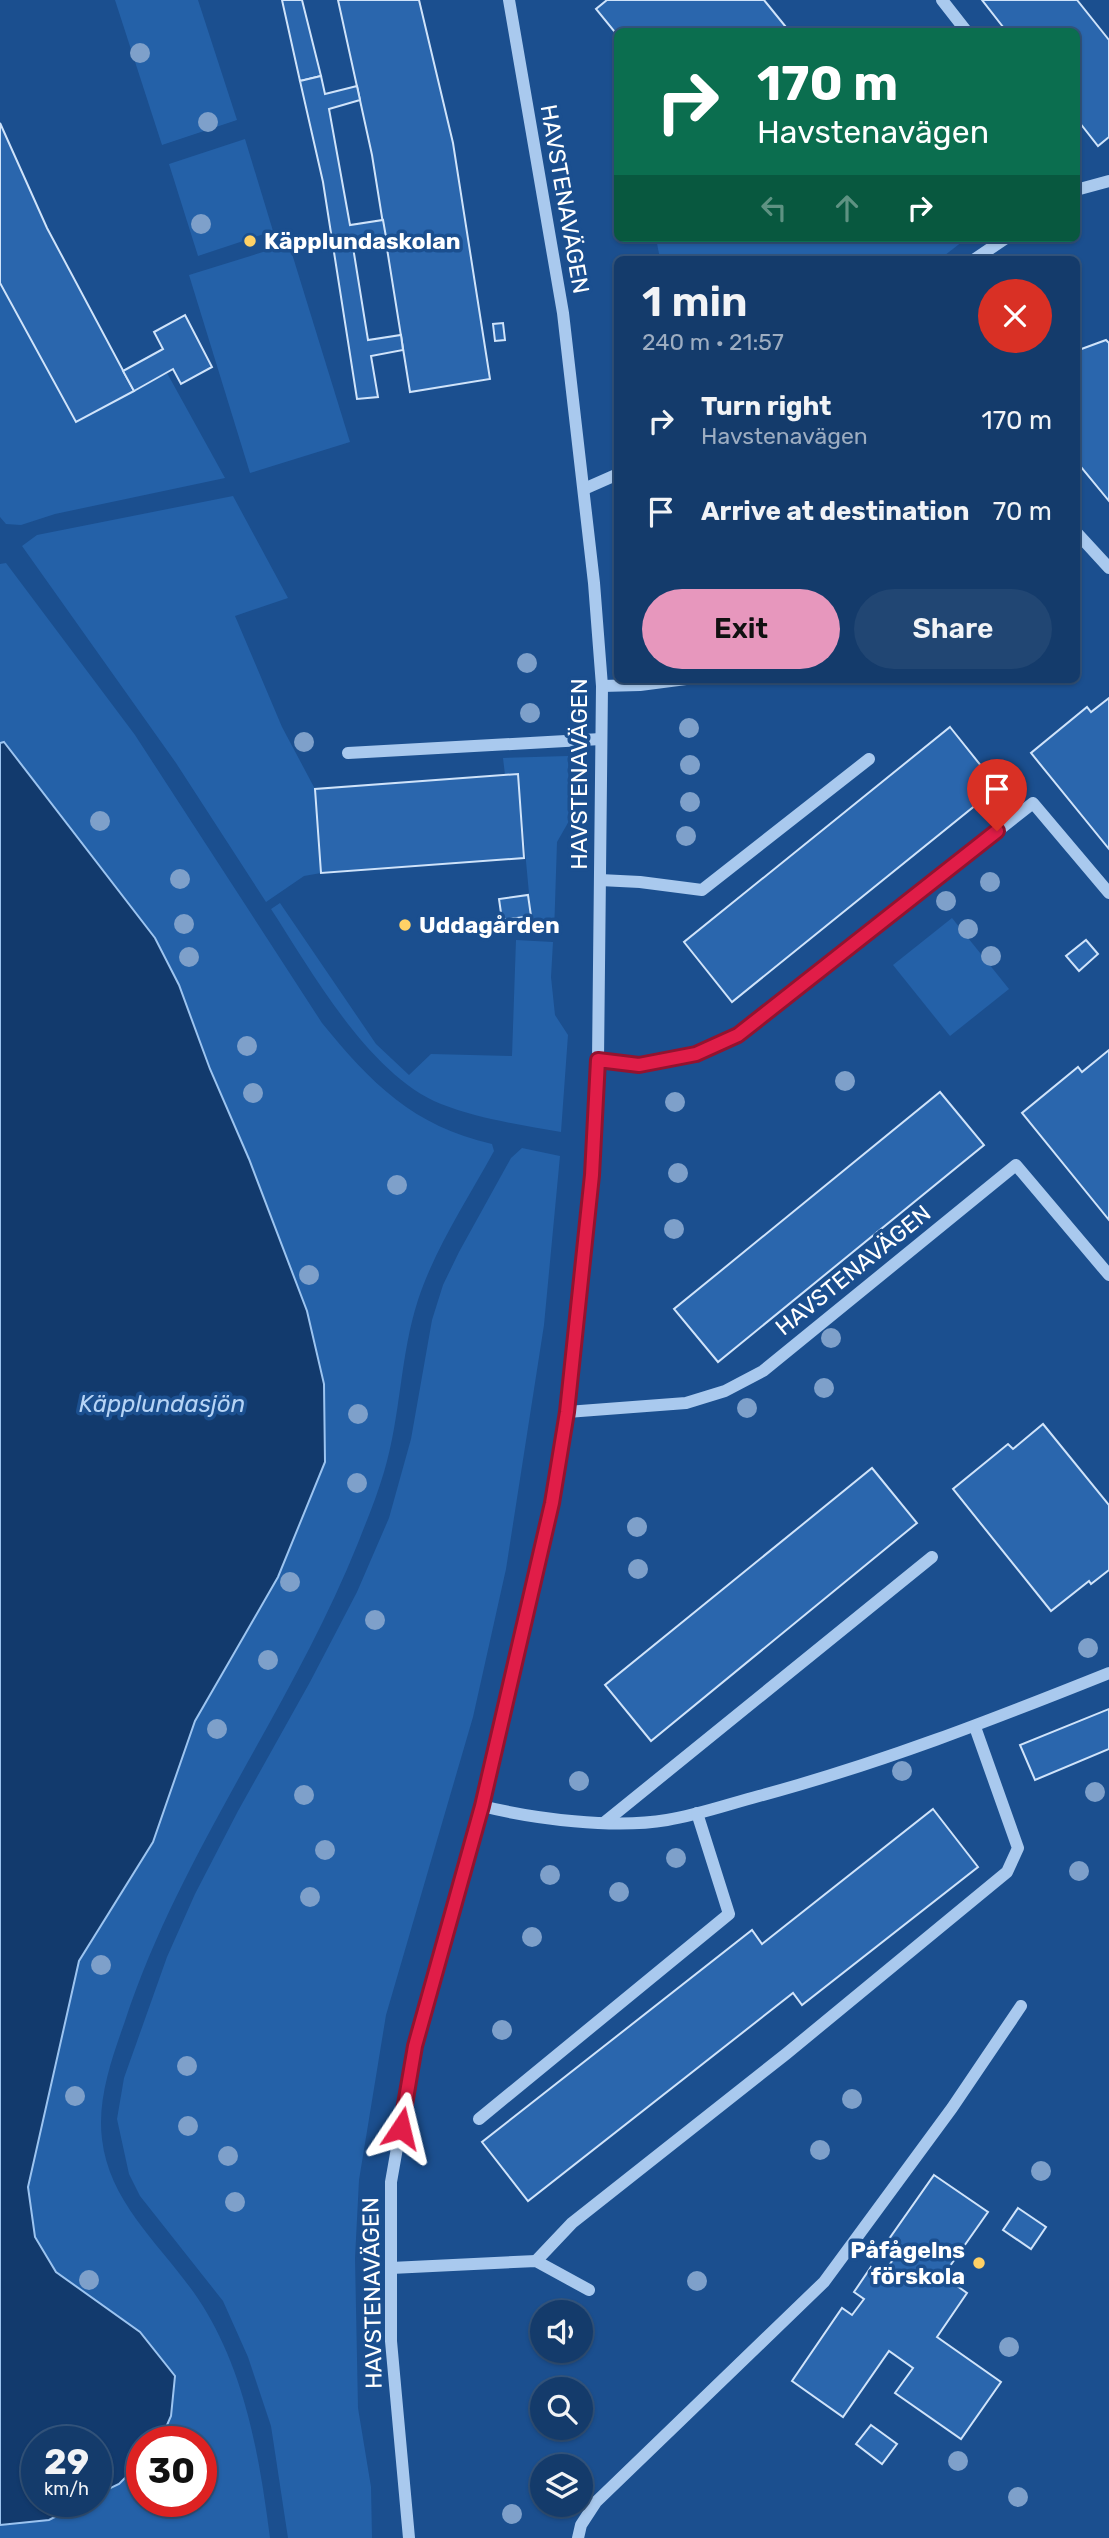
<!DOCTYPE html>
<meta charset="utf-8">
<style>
:root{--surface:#143b6b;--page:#214673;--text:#f1f3f6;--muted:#9dadc1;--line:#33557e;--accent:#e797bd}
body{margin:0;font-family:Rubik,sans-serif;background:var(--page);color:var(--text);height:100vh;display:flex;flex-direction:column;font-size:26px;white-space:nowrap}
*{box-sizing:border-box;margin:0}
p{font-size:23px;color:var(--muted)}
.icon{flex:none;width:38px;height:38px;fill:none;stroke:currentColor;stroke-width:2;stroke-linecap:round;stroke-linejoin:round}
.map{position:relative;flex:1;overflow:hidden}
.panel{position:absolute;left:614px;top:256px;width:466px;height:427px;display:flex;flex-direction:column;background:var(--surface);border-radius:10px;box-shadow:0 2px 5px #0004,0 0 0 2px var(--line)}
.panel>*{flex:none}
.banner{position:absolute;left:614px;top:28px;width:466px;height:214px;border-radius:10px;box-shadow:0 2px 5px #0004,0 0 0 2px var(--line);background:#0b6e4f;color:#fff;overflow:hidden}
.buttons{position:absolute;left:530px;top:2300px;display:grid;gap:14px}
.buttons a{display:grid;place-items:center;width:63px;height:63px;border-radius:50%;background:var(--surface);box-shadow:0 2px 5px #0004,0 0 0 2px var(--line);font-size:35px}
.speed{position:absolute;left:21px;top:2426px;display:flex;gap:14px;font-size:35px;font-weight:700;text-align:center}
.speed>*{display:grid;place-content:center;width:91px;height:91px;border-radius:50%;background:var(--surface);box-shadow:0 2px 5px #0004,0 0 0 2px var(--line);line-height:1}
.speed small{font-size:18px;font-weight:400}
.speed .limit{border:10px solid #d22;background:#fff;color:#111}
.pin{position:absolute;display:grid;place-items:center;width:60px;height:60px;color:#fff;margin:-72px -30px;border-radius:50% 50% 50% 0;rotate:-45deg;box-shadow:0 0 7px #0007}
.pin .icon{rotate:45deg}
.me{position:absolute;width:77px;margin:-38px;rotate:10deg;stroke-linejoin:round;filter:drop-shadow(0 0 5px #0008)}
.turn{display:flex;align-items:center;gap:24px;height:147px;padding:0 28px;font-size:32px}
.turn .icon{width:91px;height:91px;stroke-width:2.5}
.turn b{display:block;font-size:49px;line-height:60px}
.lanes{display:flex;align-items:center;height:66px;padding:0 28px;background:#0003;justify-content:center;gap:35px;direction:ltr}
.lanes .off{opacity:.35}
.round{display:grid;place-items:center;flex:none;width:74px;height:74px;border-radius:37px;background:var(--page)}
.overview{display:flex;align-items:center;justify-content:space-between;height:119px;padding:0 28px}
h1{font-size:42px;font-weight:600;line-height:52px}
.primary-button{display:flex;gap:14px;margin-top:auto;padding:14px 28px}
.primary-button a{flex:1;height:80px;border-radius:42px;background:var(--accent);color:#111;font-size:28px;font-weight:600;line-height:80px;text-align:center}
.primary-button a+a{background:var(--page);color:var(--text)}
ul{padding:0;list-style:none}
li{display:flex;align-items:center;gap:21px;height:91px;padding:0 28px}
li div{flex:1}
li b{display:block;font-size:26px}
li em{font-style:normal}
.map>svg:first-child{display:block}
</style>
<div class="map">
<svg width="1109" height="2538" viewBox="0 0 1109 2538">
<rect width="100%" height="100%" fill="#1b4f8f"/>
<g fill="#2461a8">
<polygon points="115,0 198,0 237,120 162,145"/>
<polygon points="245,139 273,231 198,256 169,164"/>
<polygon points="656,238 967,238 940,259 660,259"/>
<polygon points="289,244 350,442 250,473 189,275"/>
<polygon points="0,283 76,422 167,373 225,478 55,514 21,525 6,524 0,517"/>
<polygon points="233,496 288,598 235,616 282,727 315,789 321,873 304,876 266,902 176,763 22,546 37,535"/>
<path d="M6 563 135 735 322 1023C371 1083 413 1126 492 1144L494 1151C468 1199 435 1248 418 1300 400 1355 401 1416 384 1472 377 1496 367 1520 358 1543 292 1708 181 1851 125 2021 112 2058 97 2099 102 2139 110 2210 173 2254 207 2313 247 2381 260 2461 270 2538H0V2525L49 2520 86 2501H96V2495L119 2484 142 2461V2501H201V2441H160L171 2416 140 2332 56 2272 35 2237 28 2187 79 1961 153 1842 195 1721 278 1577 325 1462 324 1384 307 1311 249 1159 155 938 4 742 0 743V564Z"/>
<polygon points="568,756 569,821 557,842 554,934 516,932 513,918 531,915 518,775 505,775 503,758"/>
<path d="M280 903 376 1044 409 1075 431 1054 512 1056 516 940 553 942 551 977 555 1015 568 1035 561 1132C522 1125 479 1119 441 1104 369 1075 312 972 271 909Z"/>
<polygon points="952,918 1009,989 950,1036 893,965"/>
<polygon points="522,1148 560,1156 544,1325 506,1569 473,1717 386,2015 359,2180 355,2258 358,2408 371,2487 372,2538 288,2538 271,2426 248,2357 223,2301 140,2196 129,2174 117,2119 124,2078 167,1957 195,1894 238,1811 310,1682 357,1592 389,1518 411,1439 432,1320 443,1285 459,1252 511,1158"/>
</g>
<polygon fill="#123a6d" stroke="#9cc4f0" stroke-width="2" points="4,742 155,938 179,985 210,1069 249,1159 307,1311 324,1384 325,1462 278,1577 195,1721 153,1842 79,1961 28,2187 35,2237 56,2272 140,2332 175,2376 171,2416 160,2441 142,2441 142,2461 119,2484 96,2495 96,2441 37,2441 37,2501 86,2501 49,2520 0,2525 0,743"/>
<g fill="#2a66ad" stroke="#cfe3fa" stroke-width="2">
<polygon points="282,0 302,0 321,76 300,81"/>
<polygon points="338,0 419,0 453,143 490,379 410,392 372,155"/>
<polygon points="607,0 764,0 790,32 618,32 618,36 596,9"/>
<polygon points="982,0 1077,0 1109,40 1109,137 1098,146 1076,118 1076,32 1007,32"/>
<polygon points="321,76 325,94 357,86 360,100 329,109 350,225 383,220 386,237 352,241 368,340 401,335 403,350 371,356 378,397 357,399 323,182 300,81"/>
<polygon points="0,123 47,228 134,391 76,422 0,283"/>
<polygon points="185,315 212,367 181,384 173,369 134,391 123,371 163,349 154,332"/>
<polygon points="503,323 505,340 495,341 493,324"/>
<polygon points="1106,340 1109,343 1109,501 1076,461 1076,351"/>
<polygon points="1109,698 1109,849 1031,753 1087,707 1091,712"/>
<polygon points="950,727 998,787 732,1002 684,942"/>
<polygon points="518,774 524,858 321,873 315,789"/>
<polygon points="528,895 531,916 502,920 499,899"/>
<polygon points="1086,940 1098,954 1079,971 1066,956"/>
<polygon points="1109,1050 1109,1220 1022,1113 1078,1067 1082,1072"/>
<polygon points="940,1092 984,1145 718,1362 674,1309"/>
<polygon points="1043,1424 1109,1505 1109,1570 1091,1584 1089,1581 1051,1611 953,1489 1008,1444 1013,1449"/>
<polygon points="872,1468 917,1523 651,1741 605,1685"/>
<polygon points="1109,1709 1109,1749 1035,1780 1020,1745"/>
<polygon points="933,1809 978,1867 802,2005 793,1993 528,2201 482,2142 752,1930 762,1944"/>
<polygon points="934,2175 988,2212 943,2276 967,2293 937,2337 1001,2382 961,2439 895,2393 913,2368 889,2351 843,2417 792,2381 842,2308 852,2315 864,2299 854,2292 871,2267 882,2275 895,2257 882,2249"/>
<polygon points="1018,2208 1046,2227 1031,2249 1003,2230"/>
<polygon points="871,2425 897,2444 882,2464 856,2444"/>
</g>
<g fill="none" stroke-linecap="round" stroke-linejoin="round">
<g stroke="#a9c9ee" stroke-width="12">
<polyline points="942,0 967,32"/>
<polyline points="1076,190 1109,181"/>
<polyline points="975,259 1006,238"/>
<polyline points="584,489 618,474"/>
<polyline points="1076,532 1109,568"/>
<polyline points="602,686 640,685 686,679"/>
<polyline points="348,753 601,739"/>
<polyline points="600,880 640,882 702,890 869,759"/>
<polyline points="598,1060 638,1065 696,1054 738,1035 1033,803 1109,893"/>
<polyline points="567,1412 686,1403 725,1391 763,1371 1016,1165 1109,1275"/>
<path d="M482 1806C534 1819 614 1829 667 1820 698 1815 729 1804 759 1796 879 1764 994 1719 1109 1673"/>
<polyline points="605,1822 932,1557"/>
<polyline points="479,2119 729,1914 697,1813"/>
<polyline points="536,2261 572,2223 786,2054 1007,1872 1018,1848 975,1727"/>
<polyline points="391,2268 536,2261 589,2290"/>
<polyline points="409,2538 391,2341 391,2182 415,2046 482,1806 552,1503 567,1412 595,1149 598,1060 602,686 594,583 563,313 509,0"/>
<polyline points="578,2538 581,2525 596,2502 824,2282 952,2108 1021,2006"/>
</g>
</g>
<g fill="#7ea0ca">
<circle cx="140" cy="53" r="10"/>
<circle cx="208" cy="122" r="10"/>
<circle cx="201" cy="224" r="10"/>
<circle cx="527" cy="663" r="10"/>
<circle cx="530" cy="713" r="10"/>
<circle cx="689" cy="728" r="10"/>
<circle cx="304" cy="742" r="10"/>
<circle cx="690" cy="765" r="10"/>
<circle cx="690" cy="802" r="10"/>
<circle cx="100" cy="821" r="10"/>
<circle cx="686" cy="836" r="10"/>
<circle cx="180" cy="879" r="10"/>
<circle cx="990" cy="882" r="10"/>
<circle cx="946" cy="901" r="10"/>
<circle cx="184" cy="924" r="10"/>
<circle cx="968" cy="929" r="10"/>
<circle cx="991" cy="956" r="10"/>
<circle cx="189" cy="957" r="10"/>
<circle cx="247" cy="1046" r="10"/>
<circle cx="845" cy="1081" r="10"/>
<circle cx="253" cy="1093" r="10"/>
<circle cx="675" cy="1102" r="10"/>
<circle cx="678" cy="1173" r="10"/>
<circle cx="397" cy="1185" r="10"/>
<circle cx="674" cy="1229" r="10"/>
<circle cx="309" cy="1275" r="10"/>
<circle cx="831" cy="1338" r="10"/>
<circle cx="824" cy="1388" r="10"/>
<circle cx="747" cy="1408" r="10"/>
<circle cx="358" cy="1414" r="10"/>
<circle cx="357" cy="1483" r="10"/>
<circle cx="637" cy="1527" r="10"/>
<circle cx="638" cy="1569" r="10"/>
<circle cx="290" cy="1582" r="10"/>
<circle cx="375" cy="1620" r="10"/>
<circle cx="1088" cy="1648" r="10"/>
<circle cx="268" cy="1660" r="10"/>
<circle cx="217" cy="1729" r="10"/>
<circle cx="902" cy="1771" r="10"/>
<circle cx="579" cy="1781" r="10"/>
<circle cx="1095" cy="1792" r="10"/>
<circle cx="304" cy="1795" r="10"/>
<circle cx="325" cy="1850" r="10"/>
<circle cx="676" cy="1858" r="10"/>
<circle cx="1079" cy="1871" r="10"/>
<circle cx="550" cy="1875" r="10"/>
<circle cx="619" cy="1892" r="10"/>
<circle cx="310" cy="1897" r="10"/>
<circle cx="532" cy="1937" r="10"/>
<circle cx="101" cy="1965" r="10"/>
<circle cx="502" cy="2030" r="10"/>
<circle cx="187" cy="2066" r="10"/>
<circle cx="75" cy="2096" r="10"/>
<circle cx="852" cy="2099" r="10"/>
<circle cx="188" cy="2126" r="10"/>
<circle cx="820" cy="2150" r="10"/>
<circle cx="228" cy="2156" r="10"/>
<circle cx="1041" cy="2171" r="10"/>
<circle cx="235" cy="2202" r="10"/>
<circle cx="89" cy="2280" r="10"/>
<circle cx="697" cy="2281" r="10"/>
<circle cx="1009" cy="2347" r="10"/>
<circle cx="958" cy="2461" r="10"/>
<circle cx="1018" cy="2497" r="10"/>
<circle cx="512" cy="2514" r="10"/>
</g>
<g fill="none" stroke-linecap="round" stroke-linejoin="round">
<defs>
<polyline id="route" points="401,2128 415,2046 482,1806 552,1503 567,1412 592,1175 598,1060 639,1065 696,1054 738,1035 997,831"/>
</defs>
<use href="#route" stroke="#92132f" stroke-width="18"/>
<use href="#route" stroke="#e11d48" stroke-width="12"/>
</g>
<g fill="#ffd166" stroke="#1b4f8f" stroke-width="2.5">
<circle cx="250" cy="241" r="7"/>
<circle cx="405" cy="925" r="7"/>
<circle cx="979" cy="2263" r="7"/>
</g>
<g text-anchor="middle" stroke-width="7" stroke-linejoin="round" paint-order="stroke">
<g font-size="23" fill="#fff" stroke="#1b4f8f">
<text transform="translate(565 199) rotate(80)" y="8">HAVSTENAVÄGEN</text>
<text transform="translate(579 774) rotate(-90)" y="8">HAVSTENAVÄGEN</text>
<text transform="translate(853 1270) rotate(-39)" y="8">HAVSTENAVÄGEN</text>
<text transform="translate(372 2293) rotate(-91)" y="8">HAVSTENAVÄGEN</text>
</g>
<g font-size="23" font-weight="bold" fill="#fff" stroke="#1b4f8f" text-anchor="start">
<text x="264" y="249">Käpplundaskolan</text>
<text x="419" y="933">Uddagården</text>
<text x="965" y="2258" text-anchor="end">Påfågelns<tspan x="965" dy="26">förskola</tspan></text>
</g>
<g font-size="24" font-style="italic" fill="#b5d3f5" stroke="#1b4f8f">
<text x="162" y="1412">Käpplundasjön</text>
</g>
</g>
</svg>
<div class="buttons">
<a><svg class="icon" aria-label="sound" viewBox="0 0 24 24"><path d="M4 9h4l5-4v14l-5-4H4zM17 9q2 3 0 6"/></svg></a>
<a><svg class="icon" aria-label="search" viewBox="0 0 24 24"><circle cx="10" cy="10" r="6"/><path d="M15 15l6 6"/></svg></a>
<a><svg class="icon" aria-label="layers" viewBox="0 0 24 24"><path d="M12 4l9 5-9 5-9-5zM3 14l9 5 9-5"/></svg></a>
</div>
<div class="speed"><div>29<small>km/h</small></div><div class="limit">30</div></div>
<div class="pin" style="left:997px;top:831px;background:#d93025"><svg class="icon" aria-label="arrive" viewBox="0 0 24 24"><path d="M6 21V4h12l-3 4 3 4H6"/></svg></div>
<svg class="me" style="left:401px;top:2128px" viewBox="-20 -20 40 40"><path d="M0-17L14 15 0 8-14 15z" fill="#e11d48" stroke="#fff" stroke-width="4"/></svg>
<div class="banner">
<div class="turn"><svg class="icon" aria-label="right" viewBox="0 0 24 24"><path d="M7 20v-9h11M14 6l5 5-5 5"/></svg><div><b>170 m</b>Havstenavägen</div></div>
<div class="lanes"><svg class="icon off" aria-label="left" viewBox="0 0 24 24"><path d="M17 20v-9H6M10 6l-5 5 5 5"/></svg><svg class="icon off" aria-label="ahead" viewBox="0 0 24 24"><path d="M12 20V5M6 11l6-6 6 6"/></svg><svg class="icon" aria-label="right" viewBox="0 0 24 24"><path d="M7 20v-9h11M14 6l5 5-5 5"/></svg></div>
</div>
<section class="panel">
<div class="overview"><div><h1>1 min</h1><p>240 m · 21:57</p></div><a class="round" style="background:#d93025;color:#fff"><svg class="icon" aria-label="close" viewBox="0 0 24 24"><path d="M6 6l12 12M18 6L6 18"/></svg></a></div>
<ul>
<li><svg class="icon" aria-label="right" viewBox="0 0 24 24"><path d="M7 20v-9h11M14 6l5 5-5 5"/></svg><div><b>Turn right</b><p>Havstenavägen</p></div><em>170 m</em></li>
<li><svg class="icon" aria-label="arrive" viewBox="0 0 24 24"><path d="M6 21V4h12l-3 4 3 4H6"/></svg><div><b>Arrive at destination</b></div><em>70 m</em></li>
</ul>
<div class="primary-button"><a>Exit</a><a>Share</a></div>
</section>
</div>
